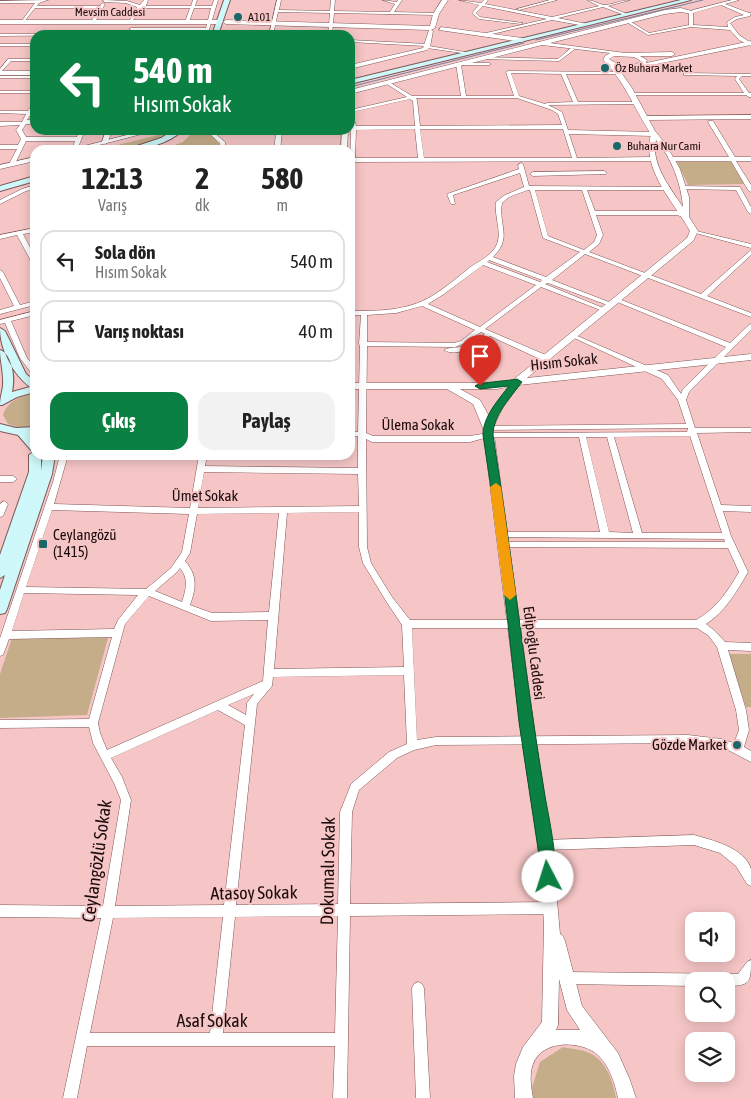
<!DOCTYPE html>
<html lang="tr">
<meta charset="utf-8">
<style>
:root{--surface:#fff;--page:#f2f2f2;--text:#222;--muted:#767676;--line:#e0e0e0;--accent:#0b8043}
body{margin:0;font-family:"Asap Condensed",sans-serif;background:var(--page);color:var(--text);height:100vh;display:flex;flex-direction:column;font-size:19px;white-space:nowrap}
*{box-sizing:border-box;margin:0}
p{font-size:16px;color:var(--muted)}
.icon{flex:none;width:28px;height:28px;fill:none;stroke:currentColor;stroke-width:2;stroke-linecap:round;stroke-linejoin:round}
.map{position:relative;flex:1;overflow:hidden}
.panel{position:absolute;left:30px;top:145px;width:325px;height:315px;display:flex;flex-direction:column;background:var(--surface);border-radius:15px;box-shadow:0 2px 12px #0003}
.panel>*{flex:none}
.banner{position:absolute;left:30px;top:30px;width:325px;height:105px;border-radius:15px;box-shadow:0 2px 12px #0003;background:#0b8043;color:#fff;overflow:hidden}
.buttons{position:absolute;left:685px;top:912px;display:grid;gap:10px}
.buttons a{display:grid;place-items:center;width:50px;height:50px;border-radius:10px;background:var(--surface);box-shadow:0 2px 12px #0003;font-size:25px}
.pin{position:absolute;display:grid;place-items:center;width:42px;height:42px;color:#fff;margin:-51px -21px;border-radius:50% 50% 50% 0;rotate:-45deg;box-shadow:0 0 5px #0007}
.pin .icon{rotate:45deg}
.me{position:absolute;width:55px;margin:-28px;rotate:355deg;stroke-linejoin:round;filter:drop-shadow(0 0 4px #0008)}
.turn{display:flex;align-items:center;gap:18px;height:105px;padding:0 20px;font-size:22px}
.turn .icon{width:65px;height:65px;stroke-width:2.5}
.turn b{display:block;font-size:35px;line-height:42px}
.eta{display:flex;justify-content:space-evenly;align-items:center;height:85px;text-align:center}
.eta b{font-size:30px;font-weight:700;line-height:35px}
.action{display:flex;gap:10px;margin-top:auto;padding:10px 20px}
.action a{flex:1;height:58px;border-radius:15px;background:var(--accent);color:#fff;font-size:20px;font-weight:700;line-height:58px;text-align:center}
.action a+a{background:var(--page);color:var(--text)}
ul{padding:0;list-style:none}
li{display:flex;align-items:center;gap:15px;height:62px;margin:0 10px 8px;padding:0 10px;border:2px solid var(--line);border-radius:15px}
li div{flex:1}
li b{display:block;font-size:19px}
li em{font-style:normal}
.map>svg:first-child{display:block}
</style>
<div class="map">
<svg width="751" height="1098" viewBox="0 0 751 1098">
<rect width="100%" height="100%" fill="#f6c6c6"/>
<g fill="#c5ad89">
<path d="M195 130C206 130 214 135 220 145L218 150H162L183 142Z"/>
<path d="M171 132C152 148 121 150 97 150Z"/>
<polygon points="677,162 732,162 744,184 688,185"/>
<path d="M35 394V428L23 429 8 424 3 415C8 400 21 396 35 394Z"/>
<polygon points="12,638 108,638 87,715 0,718 0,674"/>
<polygon points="728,654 751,654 751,707 746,707"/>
<path d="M563 1047C571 1049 580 1049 587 1052 606 1059 613 1081 616 1098H533L532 1088 540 1062Z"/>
</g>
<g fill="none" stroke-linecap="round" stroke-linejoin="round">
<g stroke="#7082a6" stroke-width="1">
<polyline points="536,40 703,0"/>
<polyline points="350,87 524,43"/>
</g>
<defs>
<g id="minor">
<polygon points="48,0 39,3 37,6 100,6 102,3 105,4 95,22 93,23 91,22 99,8 35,8 23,23 21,22 35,3 0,3 0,1"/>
<polygon points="104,0 127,1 140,5 144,0 148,0 146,6 191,6 193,0 197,0 195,6 212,6 214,0 218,0 209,30 207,31 131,30 129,29 131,28 206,28 211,8 194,8 189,22 187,23 185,22 190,8 141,8 131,23 129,22 137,7 126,3 105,2 103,1"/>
<polygon points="277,0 281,0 279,10 330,11 331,0 335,0 334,11 390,12 395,4 382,0 397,2 398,0 402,0 394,12 436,13 438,14 436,15 334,13 332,35 328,35 330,13 278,12 273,35 269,35"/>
<path d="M459 0 481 3 484 0H488L485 4 552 17 599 6 587 0C593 0 598 4 604 5 611 5 622 0 630 0L608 6 627 14V16L603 7 558 18 587 24 585 26 552 20 488 35 486 33 547 19 483 6 476 13 480 17 523 23 521 24 479 19 472 13 479 5Z"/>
<polygon points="550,0 557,0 519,10 517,9"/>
<path d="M732 0H739L725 4 749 13H751L750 16 737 19 730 23 739 35 751 43V46L739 40 730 30 691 27 648 35 625 21 628 20 649 33 689 25V13L693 10ZM721 5 744 15 735 17 727 22 728 27 693 25V13Z"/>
<polygon points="0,34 93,34 95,35 0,36"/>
<polygon points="350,40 427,44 429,46 471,53 469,54 427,48 425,46 350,42"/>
<rect x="0" y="44" width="35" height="2"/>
<polygon points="571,48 575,49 559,61 481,59 479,58 481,57 558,59"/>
<polygon points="8,59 35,59 35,61 11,61 0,73 0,69"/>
<path d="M458 63H489L491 64 489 65H461L466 96H514L506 72 508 71 621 72V74H566L578 102H638V104L548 105 562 112 568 130 654 132 657 134 654 136 569 134 577 158 653 157 656 159 653 161 350 162 351 128 350 110 407 97 387 84V82H389L412 96H461L456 64ZM511 73 561 74 573 102 547 103 545 104 519 96ZM416 98H517L552 110 558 114 562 125 420 126 417 100ZM410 99 413 101 415 126H356L352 112ZM415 129 418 158H355L356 130ZM420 129H563L572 158H424Z"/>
<polygon points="684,73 751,74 751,76 742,76 739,79 749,93 751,93 751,97 749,97 746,95 632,95 630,94 632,93 744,93 735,79 737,76 686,75 684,75"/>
<rect x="0" y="76" width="35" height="2"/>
<rect x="0" y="91" width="35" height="2"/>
<polygon points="33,103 35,103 35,108 27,120 35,120 35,124 26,124 22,130 26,137 77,137 79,130 85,130 77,150 72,149 75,141 26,141 15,164 10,165 9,164 17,149 0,149 0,145 18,145 21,139 16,130 20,125 0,126 0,122 22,122 26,114 0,113 0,111 28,111"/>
<polygon points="751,115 751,119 646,120 643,118 646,116"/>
<polygon points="709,121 713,121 735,157 751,157 751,161 736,161 751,185 751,192 748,190 731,161 671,161 668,159 671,157 729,157 708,122"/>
<polygon points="106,130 112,130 108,142 105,144 102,142"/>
<polygon points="205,130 211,130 225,142 225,150 219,150 220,143"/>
<polygon points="244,130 284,130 282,132 280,150 274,150 276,134 250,134"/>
<polygon points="342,130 348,130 347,150 341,150"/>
<path d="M521 163 523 164 529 186 670 187V189L668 190H587L595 211H678L689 216 686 218 677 215H596L603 235 599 244 589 252 701 294 751 250V255L707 296 751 313V317L585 254 552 280 614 304V306H610L548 283 545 284 608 310 607 311H603L541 287 485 329 548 356V360H542L490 336C479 345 458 358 444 350 450 347 455 348 461 347 470 345 477 339 485 334L481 332 465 343 455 347 367 346 366 433 373 436H470L488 433 687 432 688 428 488 430 484 428 488 426 686 424 678 400 662 379 570 336 571 335H575L668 375 681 394 683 389 726 347 615 301V299H619L730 343 749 325 751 324V330L689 392 686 400 695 428H751V432L697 433 721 505 751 506V512L723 511 731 536 748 572C737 591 725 612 706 624L715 631 725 642 751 643V651L728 650 746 710 749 730 744 747 751 751V762L728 750 688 743 436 745 414 750 397 758 359 790 352 812 350 904 550 902 554 904 556 908 554 912 550 914 350 916 347 1098H333L335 1046H87L77 1098H63L101 918 0 917V905L103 906 121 800 114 783 93 743 89 727 0 728V720L89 719 112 637 9 639 3 655 0 656V638L53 482 60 455H68L54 504 190 508 199 455H207L205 466 358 468V436H350V432H358L360 346 359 344 361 315H350V311C379 311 407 311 432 296 445 288 457 278 469 268 479 261 492 256 497 244 502 231 494 216 496 202L505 195 524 187 520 173 453 195 455 204H451L447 194 519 169 518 165ZM528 190H530L543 238 580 252 546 277 493 257C513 237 498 226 502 203L509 197ZM535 190H582L597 235 594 242 584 250 548 236ZM489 260 542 280 540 282 487 262ZM483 265 536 285 480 327 428 304 444 294ZM422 306 475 330 461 341 454 343 367 342V315L396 313ZM690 436 722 533H642L614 437ZM488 437H579L600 532H503L500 533 499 535 500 537 724 539 725 542H504L500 545 501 547 728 548 739 572C728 591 716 609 696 620H410L392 597 371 563 367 547 366 439 372 442H470ZM586 437H607L633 533 609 532ZM204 472 358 474 359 506 198 508ZM52 510 189 514 182 552 171 568 146 589 26 587ZM359 512V547L363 563 386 601 402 625 404 667 274 669 287 513ZM279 513 269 612 212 613 190 605C196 588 198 576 185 561L190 553 197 514ZM180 568C189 579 186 589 182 602L155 591 177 572ZM24 593 138 595 118 620 114 629 12 631ZM149 596 211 621 268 620 263 681 107 750 100 733 98 723 125 624ZM412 628H697L709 636 717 647 736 710 739 730 734 743 721 739 688 735 436 737 417 740ZM404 675 407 744 389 752 351 784 350 787 340 812 338 904 236 905 257 704 272 686 273 677ZM254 694 247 703 246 715 228 705ZM218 710 245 725 224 905 115 906 131 800 122 777 111 758ZM338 916 335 1033H223L235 917ZM223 917 210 1033H90L113 918Z"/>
<polygon points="604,171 607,173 606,174 533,176 530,174 533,172"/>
<polygon points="35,185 35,189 26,191 0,204 0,200 22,189"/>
<polygon points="683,186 740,187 751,207 751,214 748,212 736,190 681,189 681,187"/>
<polygon points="35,228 35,232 23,234 35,257 35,265 32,263 17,235 0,239 0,235"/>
<polygon points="692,230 751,244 751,248 692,232"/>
<polygon points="0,270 3,272 20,305 35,301 35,305 0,314 0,310 14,306 0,278"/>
<polygon points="35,311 35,315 11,321 27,358 35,367 35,374 32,374 20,358 5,323 0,324 0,320"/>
<polygon points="0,476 13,476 17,479 13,482 0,482"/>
<polygon points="4,501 8,504 3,516 0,517 0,504"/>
<path d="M694 835C712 840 745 848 751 869 751 874 751 881 751 886L747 884 736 866 720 853 694 845 545 850 541 849 539 845 541 841 545 840Z"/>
<path d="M751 960C751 983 750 986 726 986V981H694V986L567 984 563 982 561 978 563 974 567 972 738 974 747 962Z"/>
<polygon points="418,982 422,984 424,988 430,1098 416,1098 412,988 414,984"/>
</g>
<g id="tertiary">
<polygon points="442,0 448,0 439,14 435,28 431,30 433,31 430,47 427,50 350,69 350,65 423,48 429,30 226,24 223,22 226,20 430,26 433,14"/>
<path d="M681 8 695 12 692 14 681 12 665 14 550 43 625 53 672 52 675 54 672 56H640L647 60 646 63 751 41V45L632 69 618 68 632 88 655 131 665 143 680 169 689 197V217L698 231 693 241 527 378 751 354V360L519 385 502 409 493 428 536 741 552 845 560 934 563 936 565 941 582 1006 618 1053 630 1080 636 1098H618C615 1084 610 1067 599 1056 583 1040 542 1039 533 1064 529 1074 531 1087 533 1098H515L514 1076 516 1064 523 1047 542 1022 544 923 538 845 522 741 483 428 473 404 447 389H350V383H497L513 380 687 238 690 231C674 202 641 170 651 134 634 109 625 81 603 60L605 56 610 53 542 45 350 94V90L665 10ZM614 56 634 57 641 61C631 69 619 66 609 59ZM656 140C672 158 681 184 683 207 671 189 650 163 656 140ZM508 387 489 416 480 400 460 389H497ZM559 979 567 1010 580 1030H556L558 1025Z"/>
<polygon points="0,20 220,20 223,22 220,24 0,24"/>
<polygon points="441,27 522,38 525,40 522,42 439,30"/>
<rect x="0" y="71" width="35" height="4"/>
<polygon points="146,130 157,130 80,150 69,150"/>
<polygon points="35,157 35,161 0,169 0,165"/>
</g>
<g id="secondary">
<polygon points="224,0 230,0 218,35 212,35"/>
<polygon points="681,0 691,0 350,84 350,80"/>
<path d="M174 130H183C168 144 145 150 125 150L161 138Z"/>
<polygon points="35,176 35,181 0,191 0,186"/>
<path d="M0 328 5 331 26 374 35 381V392L17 397 2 405H0C0 396 4 388 3 380 3 369 0 360 0 350 13 354 15 380 12 392L30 387C13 374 0 350 0 328Z"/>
<polygon points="0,424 16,428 35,427 35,435 30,435 35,440 35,451 31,450 18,435 0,431"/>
<polygon points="35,451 35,455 41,455 41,471 43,455 55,455 52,474 7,609 5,613 0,614 0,590 5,575 0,578 0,555 29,472 29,455"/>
</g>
</defs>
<use href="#minor" stroke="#7f5656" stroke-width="1"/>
<use href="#tertiary" stroke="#7f5656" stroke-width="1"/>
<use href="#secondary" stroke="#7f5656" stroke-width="2"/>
<use href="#minor" fill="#fff" fill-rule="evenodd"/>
<use href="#tertiary" fill="#fff" fill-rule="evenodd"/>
<use href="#secondary" fill="#cef8f9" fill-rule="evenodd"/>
</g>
<path fill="#0b8043" stroke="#07532c" d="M517 379 522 382C511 397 493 415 493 435 512 555 525 676 545 796 548 814 560 867 553 882L548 884 543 882 519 722 498 535 483 435C483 417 498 400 509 386L480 389 475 386C480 382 508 381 517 379Z"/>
<polygon fill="#f59e0b" points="496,483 501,487 516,595 510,600 504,595 490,487"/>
<g fill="#1a686a" stroke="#f6c6c6" stroke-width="2">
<circle cx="238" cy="17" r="5"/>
<circle cx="605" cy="68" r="5"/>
<circle cx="617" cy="146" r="5"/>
<rect x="38" y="539" width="10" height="10" rx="2.5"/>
<circle cx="737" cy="745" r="5"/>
</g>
<g text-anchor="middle" stroke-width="4" stroke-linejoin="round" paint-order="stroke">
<g font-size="12" fill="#1b0b0c" stroke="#f6c6c6">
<text x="110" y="16">Mevsim Caddesi</text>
</g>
<g font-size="12" fill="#1b0b0c" stroke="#f6c6c6" text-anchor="start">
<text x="248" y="21">A101</text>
<text x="615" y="72">Öz Buhara Market</text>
<text x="627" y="150">Buhara Nur Cami</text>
</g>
<g font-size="15" fill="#1b0b0c" stroke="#f6c6c6">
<text transform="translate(564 362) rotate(-6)" y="5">Hısım Sokak</text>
<text x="418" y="430">Ülema Sokak</text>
<text x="205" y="501">Ümet Sokak</text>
<text transform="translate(534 653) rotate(83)" y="5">Edipoğlu Caddesi</text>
</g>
<g font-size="15" fill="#1b0b0c" stroke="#f6c6c6" text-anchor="start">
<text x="53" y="540">Ceylangözü<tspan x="53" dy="17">(1415)</tspan></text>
<text x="727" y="750" text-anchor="end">Gözde Market</text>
</g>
<g font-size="18" fill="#1b0b0c" stroke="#f6c6c6">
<text transform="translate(97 861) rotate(-82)" y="6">Ceylangözlü Sokak</text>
<text transform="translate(328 871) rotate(-89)" y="6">Dokumalı Sokak</text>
<text transform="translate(254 893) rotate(-1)" y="6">Atasoy Sokak</text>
<text x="212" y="1027">Asaf Sokak</text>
</g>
</g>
</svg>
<div class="buttons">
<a><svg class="icon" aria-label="sound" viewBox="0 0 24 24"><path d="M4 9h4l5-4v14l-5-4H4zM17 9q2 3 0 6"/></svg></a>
<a><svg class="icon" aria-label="search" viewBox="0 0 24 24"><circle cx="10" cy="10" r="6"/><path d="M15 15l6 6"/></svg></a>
<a><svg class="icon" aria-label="layers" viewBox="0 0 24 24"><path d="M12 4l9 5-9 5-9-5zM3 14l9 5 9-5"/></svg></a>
</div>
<div class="pin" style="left:480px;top:386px;background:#d93025"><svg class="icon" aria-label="arrive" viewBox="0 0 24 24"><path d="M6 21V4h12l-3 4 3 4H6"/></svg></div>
<svg class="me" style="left:548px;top:877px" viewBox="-20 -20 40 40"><circle r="19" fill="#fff"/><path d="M0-13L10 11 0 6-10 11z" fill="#0b8043"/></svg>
<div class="banner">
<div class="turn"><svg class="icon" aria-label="left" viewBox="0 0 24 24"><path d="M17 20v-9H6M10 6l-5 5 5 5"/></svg><div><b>540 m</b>Hısım Sokak</div></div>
</div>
<section class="panel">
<div class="eta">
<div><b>12:13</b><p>Varış</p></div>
<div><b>2</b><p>dk</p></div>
<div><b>580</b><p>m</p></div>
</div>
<ul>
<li><svg class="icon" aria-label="left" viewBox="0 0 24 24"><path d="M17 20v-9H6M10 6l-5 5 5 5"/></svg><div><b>Sola dön</b><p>Hısım Sokak</p></div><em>540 m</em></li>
<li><svg class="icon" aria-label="arrive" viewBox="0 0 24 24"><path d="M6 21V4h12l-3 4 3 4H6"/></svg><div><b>Varış noktası</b></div><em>40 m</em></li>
</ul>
<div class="action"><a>Çıkış</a><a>Paylaş</a></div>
</section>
</div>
